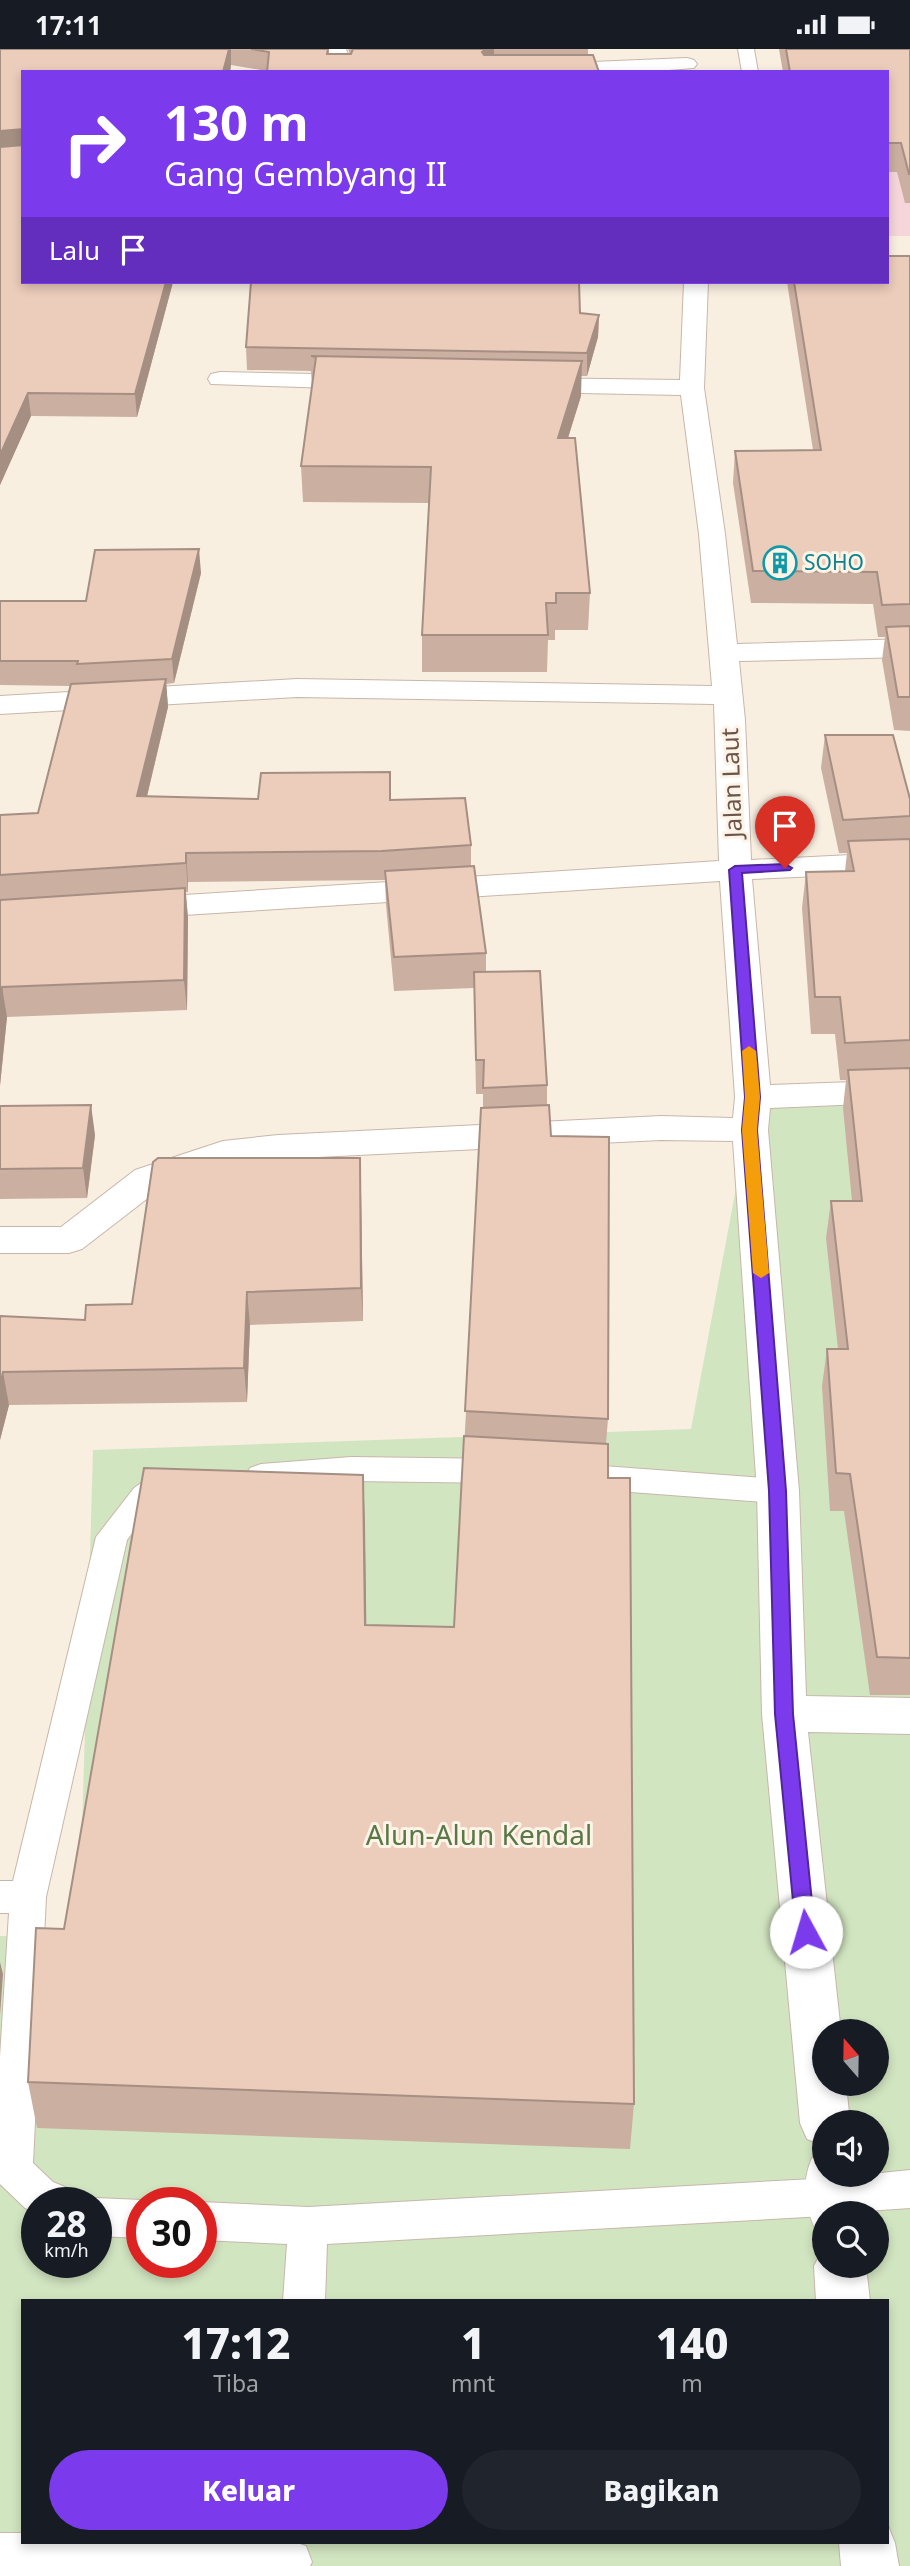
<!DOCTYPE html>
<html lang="id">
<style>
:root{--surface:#171b24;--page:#20242c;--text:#f1f3f6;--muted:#9ea1a6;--accent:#7c3aed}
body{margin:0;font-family:"Noto Sans",sans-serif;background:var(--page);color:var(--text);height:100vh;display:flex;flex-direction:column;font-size:26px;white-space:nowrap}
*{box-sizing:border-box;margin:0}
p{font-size:23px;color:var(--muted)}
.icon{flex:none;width:38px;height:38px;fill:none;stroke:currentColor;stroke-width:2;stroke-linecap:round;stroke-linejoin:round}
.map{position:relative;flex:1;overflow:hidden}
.panel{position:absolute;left:21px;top:2250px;width:868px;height:245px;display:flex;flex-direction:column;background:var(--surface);border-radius:0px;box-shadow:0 4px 10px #0003}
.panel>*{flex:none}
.top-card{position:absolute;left:21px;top:21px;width:868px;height:214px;border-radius:0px;box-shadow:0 4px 10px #0003;background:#7c3aed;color:#fff;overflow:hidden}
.needle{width:46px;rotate:340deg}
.tools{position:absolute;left:812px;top:1970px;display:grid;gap:14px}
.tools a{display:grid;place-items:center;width:77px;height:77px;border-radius:50%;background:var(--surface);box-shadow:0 4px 10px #0003;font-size:35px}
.speed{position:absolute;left:21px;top:2138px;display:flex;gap:14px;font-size:35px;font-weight:700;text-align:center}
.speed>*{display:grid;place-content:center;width:91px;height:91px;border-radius:50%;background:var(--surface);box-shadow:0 4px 10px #0003;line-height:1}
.speed small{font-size:18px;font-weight:400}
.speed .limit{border:10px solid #d22;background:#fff;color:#111}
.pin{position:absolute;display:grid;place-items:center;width:60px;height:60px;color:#fff;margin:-72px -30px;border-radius:50% 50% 50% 0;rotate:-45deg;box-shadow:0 0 7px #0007}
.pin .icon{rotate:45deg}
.me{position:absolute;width:77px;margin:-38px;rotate:354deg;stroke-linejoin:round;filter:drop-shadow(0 0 5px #0008)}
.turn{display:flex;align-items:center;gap:24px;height:147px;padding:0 28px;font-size:32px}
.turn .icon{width:91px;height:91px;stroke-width:2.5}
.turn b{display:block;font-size:49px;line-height:60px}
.then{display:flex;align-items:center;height:66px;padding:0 28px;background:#0003;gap:14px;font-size:26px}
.eta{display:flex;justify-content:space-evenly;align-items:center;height:119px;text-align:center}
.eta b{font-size:42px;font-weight:800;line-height:49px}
.action{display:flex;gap:14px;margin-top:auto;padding:14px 28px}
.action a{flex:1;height:80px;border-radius:42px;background:var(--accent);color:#fff;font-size:28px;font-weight:800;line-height:80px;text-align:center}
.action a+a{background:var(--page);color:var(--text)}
.status{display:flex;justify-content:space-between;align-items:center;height:49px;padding:0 35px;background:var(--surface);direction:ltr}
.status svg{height:19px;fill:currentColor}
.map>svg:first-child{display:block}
</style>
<div class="status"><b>17:11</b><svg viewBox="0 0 49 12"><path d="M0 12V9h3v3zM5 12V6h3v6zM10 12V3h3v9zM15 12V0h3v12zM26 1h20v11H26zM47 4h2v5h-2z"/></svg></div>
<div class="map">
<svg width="910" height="2517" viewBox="0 0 910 2517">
<rect width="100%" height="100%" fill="#f9efe1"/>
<polygon fill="#f6d5db" points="910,0 910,187 887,187 887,23"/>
<path fill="#d2e5c1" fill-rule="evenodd" d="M910 1045V2517H0V1887L79 1886 93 1401 691 1380 753 1048ZM824 1983H877V2035H824ZM824 2074H877V2126H824ZM37 2154H96V2214H37ZM142 2154H201V2214H142ZM824 2165H877V2217H824ZM23 2252H887V2494H23Z"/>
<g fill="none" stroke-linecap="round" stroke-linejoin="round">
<defs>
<g id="service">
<polygon points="738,0 754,0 758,23 742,23"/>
<polygon points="351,1408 502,1410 513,1414 518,1422 513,1430 502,1434 351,1432 261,1439 250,1435 245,1427 250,1419 261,1415"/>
<polygon points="590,1416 778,1430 789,1434 794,1442 789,1450 778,1454 590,1440 579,1436 574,1428 579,1420"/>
<path d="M170 1422 181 1426 186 1434 181 1442C156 1450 142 1471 127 1491L46 1848 33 2114 53 2133 72 2141 78 2154H37V2164L25 2159 0 2135V2008L9 1864H0V1832H13L96 1488 134 1439 150 1428Z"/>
<polygon points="910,2121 910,2159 824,2165 824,2167 327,2195 325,2252 283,2252 287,2195 201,2191 201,2154 198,2154 201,2153 308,2158 832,2129"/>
<polygon points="96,2149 142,2151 150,2154 142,2154 142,2189 96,2187 96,2154 83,2154"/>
<polygon points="0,2484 23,2484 23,2494 297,2494 306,2497 312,2513 310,2517 0,2517"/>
</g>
<g id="minor">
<polygon points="326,0 346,0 352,16 350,23 330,23 332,16"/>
<polygon points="687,9 694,11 697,15 694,19 644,23 484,23 494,17"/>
<polygon points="684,233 708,233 704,339 725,485 737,595 910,590 910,608 739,612 745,671 751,811 910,803 910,823 752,830 770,1036 910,1031 910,1053 770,1059 768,1081 799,1442 806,1647 910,1649 910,1685 808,1683 841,1983 824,1983 824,2035 846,2035 850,2074 824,2074 824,2097 807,2090 800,2074 762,1665 757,1442 733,1092 661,1091 278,1110 227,1115 161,1139 82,1200 69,1204 0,1204 0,1178 61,1178 135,1121 223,1092 278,1086 661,1067 733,1069 735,1048 720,832 136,869 125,866 120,859 125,852 136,849 719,812 714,655 297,648 0,665 0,647 297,630 712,637 699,485 681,346 529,343 520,341 517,336 520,331 529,329 680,331"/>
<polygon points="220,323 364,326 373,328 376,333 373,338 364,340 211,335 208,330 211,325"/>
<path d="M824 2104V2126H856L860 2165H824V2186L816 2182C805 2158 801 2134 812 2109Z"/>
<polygon points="824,2198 824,2217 866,2217 870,2252 816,2252 814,2217"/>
<polygon points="887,2474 895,2494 899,2517 841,2517 839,2494 887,2494"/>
</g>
</defs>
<use href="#service" stroke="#c8b6aa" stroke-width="2"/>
<use href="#minor" stroke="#c8b6aa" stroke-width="2"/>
<use href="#service" fill="#fff" fill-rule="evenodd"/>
<use href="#minor" fill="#fff" fill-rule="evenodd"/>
</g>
<g fill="#cbafa1">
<polygon points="0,0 329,0 329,5 350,5 348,0 588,0 588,6 267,22 231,16 230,23 23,23 23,233 173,233 137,368 31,367 0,436"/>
<polygon points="779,0 910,0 910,154 905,154 897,123 887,123 887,23 783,23"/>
<polygon points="910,207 910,682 894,681 882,611 885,588 878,588 873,555 751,554 733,434 735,402 813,401 787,233 887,233"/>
<polygon points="580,264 599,266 598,288 587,327 581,327 581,347 568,389 590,544 588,581 555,581 555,591 548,591 547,623 422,623 422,586 429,454 303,453 301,417 312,338 311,322 247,321 246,298"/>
<polygon points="201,524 174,634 166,635 168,658 147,748 390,751 471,796 471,817 486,904 486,923 547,1036 547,1056 551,1087 608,1370 606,1395 634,2055 630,2100 37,2079 28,2033 64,1880 363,1426 366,1576 454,1578 483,1059 483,1045 476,1045 474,939 394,942 386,856 385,831 188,833 188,843 186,843 188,869 187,961 7,968 0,1037 0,766 38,764 70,637 0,636 0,552 86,552"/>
<polygon points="825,686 910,750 910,1646 870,1646 844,1462 830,1462 822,1337 827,1300 838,1300 826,1189 831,1152 852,1152 843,1059 846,1031 840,1031 835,985 811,985 802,859 806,823 845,822 847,804 839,804 821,719"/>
<polygon points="0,1057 95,1086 87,1149 0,1150"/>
<polygon points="361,1142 363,1272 250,1276 247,1353 9,1356 0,1391 0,1267 85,1271 132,1255"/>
</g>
<g fill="#a58f83">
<polygon points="229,0 231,0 231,16 230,23 223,23"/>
<polygon points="486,0 494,0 494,14 482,3"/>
<polygon points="23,80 23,101 0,103 0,82"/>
<polygon points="166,233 173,233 137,368 135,345"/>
<polygon points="599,266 598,288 587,327 587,304"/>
<polygon points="582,312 581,347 557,424 558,389"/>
<polygon points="28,344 31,367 0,436 0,406"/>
<polygon points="199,500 201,524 174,634 172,610"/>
<polygon points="166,630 168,658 140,776 137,747"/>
<polygon points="186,804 188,833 188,843 186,814"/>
<polygon points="185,839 188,869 187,961 184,931"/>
<polygon points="2,938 7,968 0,1036 0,960"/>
<polygon points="91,1056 95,1086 87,1149 83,1119"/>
<polygon points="360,1109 361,1142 363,1272 361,1239"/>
<polygon points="247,1243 250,1276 247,1353 244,1319"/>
<polygon points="3,1323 9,1356 0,1391 0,1336"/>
<polygon points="363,1426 365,1474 367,1625 365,1576"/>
<polygon points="0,1913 3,1925 0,1966"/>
</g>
<g fill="#ecccbb" stroke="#a58f83" stroke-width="2">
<polygon points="0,0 229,0 223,23 23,23 23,233 166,233 135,345 28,344 0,406 0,98 23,96 23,80 0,82"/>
<polygon points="251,0 328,0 327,5 351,5 353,0 486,0 482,3 484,6 593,6 599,23 267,23 269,3"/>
<polygon points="786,0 910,0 910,125 909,125 901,94 887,94 887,23 790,23"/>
<polygon points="887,207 910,207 910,555 882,556 877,523 753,522 735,402 821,401 794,233 887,233"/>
<polygon points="251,233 579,233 580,264 599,266 587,304 246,298"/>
<polygon points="311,307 582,312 558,389 575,389 590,544 556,544 556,554 546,554 548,586 422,586 431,418 301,417 316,308"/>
<polygon points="199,500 172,610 77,615 78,612 0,612 0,552 86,552 95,501"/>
<polygon points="910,577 910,648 898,648 886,578"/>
<polygon points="166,630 137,747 258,750 261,724 390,723 390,751 465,749 471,796 382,802 186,804 186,814 0,826 0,766 38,764 71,635"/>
<polygon points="825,686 893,686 910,750 910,767 843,771"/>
<polygon points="910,790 910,991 845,994 840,948 815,948 806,823 854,822 848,792"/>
<polygon points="474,817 486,904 394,908 385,822"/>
<polygon points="185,839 184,931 2,938 0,960 0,851"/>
<polygon points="540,922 547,1036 483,1039 484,1011 476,1011 474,923"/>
<polygon points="910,1019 910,1609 877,1608 850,1425 836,1424 827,1300 848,1300 831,1152 862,1152 848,1021"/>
<polygon points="91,1056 83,1119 0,1120 0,1057"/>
<polygon points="549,1056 551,1087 609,1088 608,1370 465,1362 481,1059"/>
<polygon points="158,1109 360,1109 361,1239 247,1243 244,1319 3,1323 0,1336 0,1267 85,1271 86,1256 132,1255 153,1113"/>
<polygon points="464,1387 608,1395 608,1429 630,1429 634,2055 28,2033 36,1879 64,1880 144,1419 363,1426 365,1576 454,1578"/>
</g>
<polygon fill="#7c3aed" stroke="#51269a" stroke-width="2" points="785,815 792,819 790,821 742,824 760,1048 757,1081 786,1442 793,1665 815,1883 813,1889 806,1892 799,1889 796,1883 775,1665 769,1442 742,1081 745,1048 729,821 735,817"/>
<polygon fill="#f59e0b" points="749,997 756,1002 760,1048 757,1081 769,1224 761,1229 753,1224 742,1081 745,1048 742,1002"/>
<defs>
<symbol id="building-ring" viewBox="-11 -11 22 22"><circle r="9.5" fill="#fdf3e6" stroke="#0f9aa8" stroke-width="1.5"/><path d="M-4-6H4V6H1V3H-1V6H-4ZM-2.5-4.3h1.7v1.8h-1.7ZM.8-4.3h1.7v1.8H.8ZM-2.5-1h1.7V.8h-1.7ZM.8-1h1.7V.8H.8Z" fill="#0f9aa8"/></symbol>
</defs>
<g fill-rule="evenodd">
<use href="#building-ring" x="761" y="495" width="38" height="38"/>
</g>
<g text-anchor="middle" stroke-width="6" stroke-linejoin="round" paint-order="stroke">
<g font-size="21" fill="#0d838f" stroke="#fdf3e6" text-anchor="start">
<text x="804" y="521">SOHO</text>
</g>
<g font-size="24" fill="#6e554b" stroke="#fdf3e6">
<text transform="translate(732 734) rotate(-92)" y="8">Jalan Laut</text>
</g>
<g font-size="28" fill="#587847" stroke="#fdf3e6">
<text x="479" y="1796">Alun-Alun Kendal</text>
</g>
</g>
</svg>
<div class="tools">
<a><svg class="needle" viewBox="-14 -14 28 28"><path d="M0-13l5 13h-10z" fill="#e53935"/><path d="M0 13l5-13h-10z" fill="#9ea1a6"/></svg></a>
<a><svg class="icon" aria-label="sound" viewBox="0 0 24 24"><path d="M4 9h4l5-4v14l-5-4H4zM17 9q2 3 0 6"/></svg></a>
<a><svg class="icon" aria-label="search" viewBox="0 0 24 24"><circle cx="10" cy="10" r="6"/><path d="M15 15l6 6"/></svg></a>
</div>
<div class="speed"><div>28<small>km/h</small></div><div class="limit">30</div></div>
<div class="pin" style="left:785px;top:819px;background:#d93025"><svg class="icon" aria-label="arrive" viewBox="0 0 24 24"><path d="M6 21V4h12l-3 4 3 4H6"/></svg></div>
<svg class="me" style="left:806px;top:1883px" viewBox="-20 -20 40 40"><circle r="19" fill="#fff"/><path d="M0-13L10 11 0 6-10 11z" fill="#7c3aed"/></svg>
<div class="top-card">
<div class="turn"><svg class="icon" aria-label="right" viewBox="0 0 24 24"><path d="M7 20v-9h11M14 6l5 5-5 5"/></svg><div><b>130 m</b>Gang Gembyang II</div></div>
<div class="then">Lalu<svg class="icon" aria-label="arrive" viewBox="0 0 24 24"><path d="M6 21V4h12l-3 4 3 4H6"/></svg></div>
</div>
<section class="panel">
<div class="eta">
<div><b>17:12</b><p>Tiba</p></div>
<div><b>1</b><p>mnt</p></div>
<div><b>140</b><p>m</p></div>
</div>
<div class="action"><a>Keluar</a><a>Bagikan</a></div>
</section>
</div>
